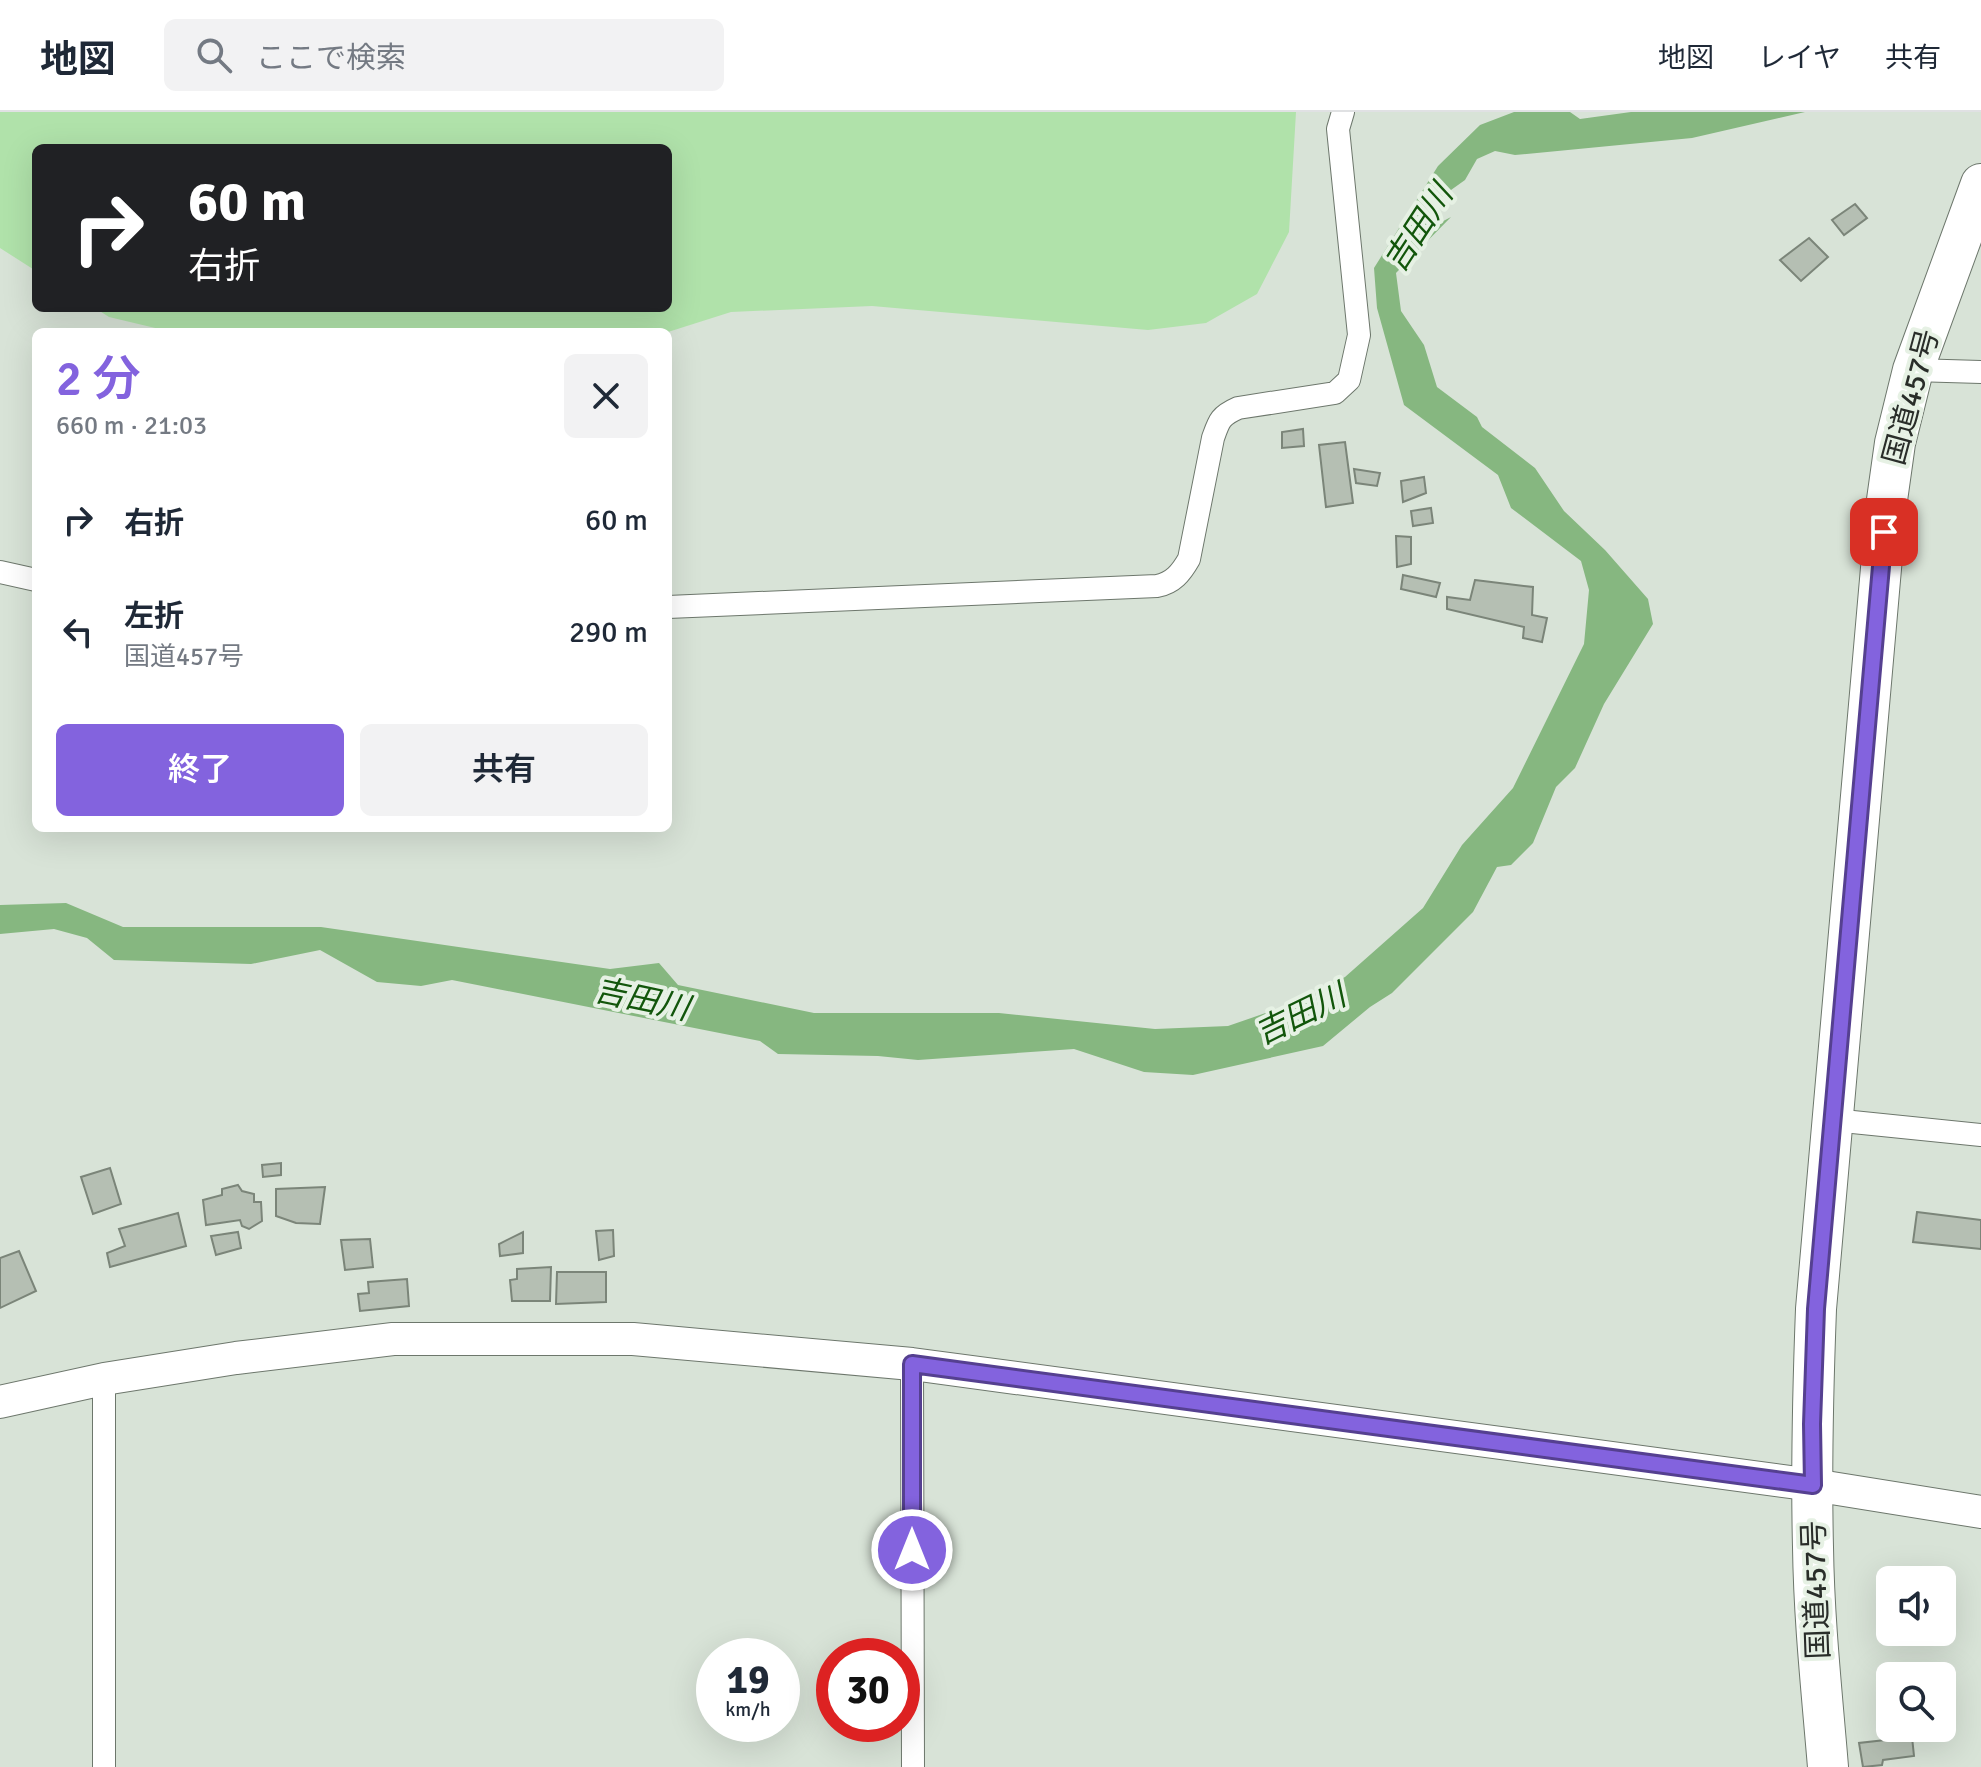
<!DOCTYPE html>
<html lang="ja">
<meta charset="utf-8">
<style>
:root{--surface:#fff;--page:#f2f2f3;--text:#1f2937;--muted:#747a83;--line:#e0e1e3;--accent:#8363de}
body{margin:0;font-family:Signika,"Noto Sans JP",sans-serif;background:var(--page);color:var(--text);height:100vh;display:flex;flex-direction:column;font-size:30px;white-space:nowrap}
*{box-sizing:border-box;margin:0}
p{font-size:26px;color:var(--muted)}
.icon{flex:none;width:44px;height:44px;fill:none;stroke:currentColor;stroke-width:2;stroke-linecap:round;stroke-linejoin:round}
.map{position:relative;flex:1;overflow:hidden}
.drawer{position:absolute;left:32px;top:216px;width:640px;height:504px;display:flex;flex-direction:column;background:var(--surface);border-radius:12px;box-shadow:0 8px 32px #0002}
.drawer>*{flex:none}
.banner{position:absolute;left:32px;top:32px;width:640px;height:168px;border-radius:12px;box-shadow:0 8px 32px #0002;background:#202124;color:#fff;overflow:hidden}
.fabs{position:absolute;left:1876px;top:1454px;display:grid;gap:16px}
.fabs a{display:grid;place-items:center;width:80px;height:80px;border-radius:12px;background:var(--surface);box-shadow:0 8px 32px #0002;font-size:40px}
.speed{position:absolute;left:696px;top:1526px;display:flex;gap:16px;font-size:40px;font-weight:700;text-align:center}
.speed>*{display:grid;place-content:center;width:104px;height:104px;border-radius:50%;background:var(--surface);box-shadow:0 8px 32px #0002;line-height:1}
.speed small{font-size:20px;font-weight:400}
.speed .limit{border:12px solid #d22;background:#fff;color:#111}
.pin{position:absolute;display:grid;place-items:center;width:68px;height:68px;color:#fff;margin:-34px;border-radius:16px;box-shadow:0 4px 12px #0006}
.me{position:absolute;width:88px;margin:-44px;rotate:0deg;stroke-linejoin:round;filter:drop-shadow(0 0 6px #0008)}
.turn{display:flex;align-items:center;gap:28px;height:168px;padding:0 24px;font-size:36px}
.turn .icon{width:104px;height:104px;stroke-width:2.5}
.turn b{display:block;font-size:56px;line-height:68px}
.round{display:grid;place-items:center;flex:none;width:84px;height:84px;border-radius:12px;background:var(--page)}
.headline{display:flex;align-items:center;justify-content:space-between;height:136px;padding:0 24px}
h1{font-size:48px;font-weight:600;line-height:60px;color:var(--accent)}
.cta{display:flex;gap:16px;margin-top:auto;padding:16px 24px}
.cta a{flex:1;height:92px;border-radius:12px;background:var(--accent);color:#fff;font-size:32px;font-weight:600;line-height:92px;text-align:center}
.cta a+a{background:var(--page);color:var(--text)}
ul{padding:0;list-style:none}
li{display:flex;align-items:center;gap:24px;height:112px;padding:0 24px}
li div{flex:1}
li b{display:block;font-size:30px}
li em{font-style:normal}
header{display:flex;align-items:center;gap:48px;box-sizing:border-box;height:112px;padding:0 40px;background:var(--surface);border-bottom:2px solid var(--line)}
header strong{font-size:38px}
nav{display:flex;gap:44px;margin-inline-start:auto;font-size:28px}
.search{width:560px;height:72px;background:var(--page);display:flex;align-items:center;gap:20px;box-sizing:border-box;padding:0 28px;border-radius:12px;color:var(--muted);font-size:30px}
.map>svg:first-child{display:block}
</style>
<header>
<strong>地図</strong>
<div class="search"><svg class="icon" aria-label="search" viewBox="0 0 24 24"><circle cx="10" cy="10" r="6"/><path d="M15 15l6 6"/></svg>ここで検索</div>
<nav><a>地図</a><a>レイヤ</a><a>共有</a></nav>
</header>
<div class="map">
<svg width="1981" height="1655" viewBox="0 0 1981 1655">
<rect width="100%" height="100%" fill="#d8e3d7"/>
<polygon fill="#b0e2aa" points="0,0 1296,0 1289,120 1257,182 1206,211 1148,218 872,194 731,200 668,220 172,220 109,205 95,196 668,196 668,36 36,36 36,159 0,136"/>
<polygon fill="#86b780" points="1514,0 1570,0 1580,7 1631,0 1805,0 1692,26 1515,43 1495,39 1477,47 1465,68 1444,83 1428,117 1451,105 1396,161 1401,199 1424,233 1437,275 1477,305 1482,315 1535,356 1564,399 1605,438 1648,487 1653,512 1604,592 1575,656 1556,675 1533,731 1511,753 1497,755 1473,800 1392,881 1370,895 1323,934 1193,963 1144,960 1074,937 918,948 878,944 778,942 760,929 452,868 421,874 377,870 320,838 251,852 114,848 87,826 54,817 0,822 0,793 66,791 123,815 321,815 610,857 659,851 678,873 814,901 999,901 1155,917 1228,914 1286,894 1345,865 1423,796 1462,733 1513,676 1584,532 1589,478 1581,449 1511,396 1498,363 1404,293 1377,196 1374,156 1438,54 1480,13"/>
<g fill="#b5bfb3" stroke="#7b8579" stroke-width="2">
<polygon points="1855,92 1867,106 1844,123 1832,108"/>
<polygon points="1809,126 1828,145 1801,169 1780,148"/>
<polygon points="1303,317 1304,334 1282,336 1282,320"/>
<polygon points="1345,330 1353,391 1326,395 1319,333"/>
<polygon points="1354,357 1380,361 1377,374 1356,371"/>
<polygon points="1424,365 1426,381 1403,390 1401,369"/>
<polygon points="1431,396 1433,411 1413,414 1411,399"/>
<polygon points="1396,424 1411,425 1411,452 1397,455"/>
<polygon points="1403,463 1440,471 1436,485 1401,477"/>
<polygon points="1475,468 1533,475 1532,503 1547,506 1542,530 1523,526 1524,515 1447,497 1447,485 1470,488"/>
<polygon points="281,1051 281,1063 263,1065 262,1053"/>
<polygon points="110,1056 121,1092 93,1102 81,1065"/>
<polygon points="238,1073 242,1079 254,1082 254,1090 261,1090 262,1109 249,1117 242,1114 240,1108 206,1113 203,1088 222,1083 222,1077"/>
<polygon points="325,1075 320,1112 296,1111 276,1104 276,1077"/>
<polygon points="1917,1100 1981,1108 1981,1137 1913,1130"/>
<polygon points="178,1101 186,1134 110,1155 107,1141 125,1134 119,1117"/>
<polygon points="613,1118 614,1144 599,1148 596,1119"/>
<polygon points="238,1120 241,1136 216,1143 211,1124"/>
<polygon points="523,1120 523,1141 500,1144 499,1132"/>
<polygon points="370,1127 373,1155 345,1158 341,1128"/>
<polygon points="19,1139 36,1179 0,1196 0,1146"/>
<polygon points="551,1155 550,1189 512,1189 510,1168 517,1167 517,1157"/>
<polygon points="557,1160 606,1160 606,1190 556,1192"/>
<polygon points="407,1167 409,1194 360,1199 358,1182 369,1181 368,1170"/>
<polygon points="1912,1625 1914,1644 1883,1648 1882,1653 1863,1655 1859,1631"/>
</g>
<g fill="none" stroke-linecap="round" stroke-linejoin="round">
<defs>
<g id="street">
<polyline points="1913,258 1981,260"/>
<polyline points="0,460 36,468"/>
<path d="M668 495 1157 474C1173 471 1181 461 1189 447L1213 326C1219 309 1220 304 1238 296L1335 281 1349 268 1359 223 1338 17 1343 0"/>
<polyline points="1833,1008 1981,1023"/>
<polyline points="912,1252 913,1655"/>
<polyline points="104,1655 104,1267"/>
</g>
<polyline id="secondary" points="0,1290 104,1267 236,1246 393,1227 633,1227 912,1252 1813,1373 1981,1400"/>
<path id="highway" d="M1828 1655C1822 1582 1814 1509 1813 1435 1811 1356 1813 1276 1816 1197L1887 388 1895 331 1913 258 1981 72"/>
</defs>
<use href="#street" stroke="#6d776c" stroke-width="24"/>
<use href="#secondary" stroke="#6d776c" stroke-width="34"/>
<use href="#highway" stroke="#6d776c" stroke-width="42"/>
<use href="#street" stroke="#fff" stroke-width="22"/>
<use href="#secondary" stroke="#fff" stroke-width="32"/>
<use href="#highway" stroke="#fff" stroke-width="40"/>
</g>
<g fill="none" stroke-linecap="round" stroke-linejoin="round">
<defs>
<polyline id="route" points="912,1438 912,1252 1813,1373 1812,1312 1816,1197 1884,420"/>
</defs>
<use href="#route" stroke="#554090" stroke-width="20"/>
<use href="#route" stroke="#8363de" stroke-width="14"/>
</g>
<g text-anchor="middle" stroke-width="8" stroke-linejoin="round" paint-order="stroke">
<g font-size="30" fill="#292d29" stroke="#e6f1e4">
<text transform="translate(1911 285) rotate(-75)" y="10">国道457号</text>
<text transform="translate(1816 1478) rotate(-92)" y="10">国道457号</text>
</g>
<g font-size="32" font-style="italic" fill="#12560b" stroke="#e6f1e4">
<text transform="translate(1418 116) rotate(-57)" y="11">吉田川</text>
<text transform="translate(642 887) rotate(12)" y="11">吉田川</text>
<text transform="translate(1300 902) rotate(-26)" y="11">吉田川</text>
</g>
</g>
</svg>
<div class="fabs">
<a><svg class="icon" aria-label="sound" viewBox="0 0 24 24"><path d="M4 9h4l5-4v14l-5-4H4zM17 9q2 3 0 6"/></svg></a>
<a><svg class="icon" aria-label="search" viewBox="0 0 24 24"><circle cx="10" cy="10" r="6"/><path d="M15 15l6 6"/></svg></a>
</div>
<div class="speed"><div>19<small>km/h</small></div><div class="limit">30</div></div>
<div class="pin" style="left:1884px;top:420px;background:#d93025"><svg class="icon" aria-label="arrive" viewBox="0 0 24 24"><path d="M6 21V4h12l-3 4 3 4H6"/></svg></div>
<svg class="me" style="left:912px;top:1438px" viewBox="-20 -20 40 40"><circle r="17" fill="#8363de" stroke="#fff" stroke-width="3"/><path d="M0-11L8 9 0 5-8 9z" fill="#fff"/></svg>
<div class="banner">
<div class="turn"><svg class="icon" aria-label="right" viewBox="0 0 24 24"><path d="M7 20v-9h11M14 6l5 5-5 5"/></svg><div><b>60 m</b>右折</div></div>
</div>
<section class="drawer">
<div class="headline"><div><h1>2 分</h1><p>660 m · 21:03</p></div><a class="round"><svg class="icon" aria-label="close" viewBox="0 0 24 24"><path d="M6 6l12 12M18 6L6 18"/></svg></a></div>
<ul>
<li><svg class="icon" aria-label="right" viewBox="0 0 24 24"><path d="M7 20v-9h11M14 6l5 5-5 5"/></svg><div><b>右折</b></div><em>60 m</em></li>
<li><svg class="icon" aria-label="left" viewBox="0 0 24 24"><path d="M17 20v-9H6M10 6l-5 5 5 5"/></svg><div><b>左折</b><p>国道457号</p></div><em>290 m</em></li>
</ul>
<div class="cta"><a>終了</a><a>共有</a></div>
</section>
</div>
